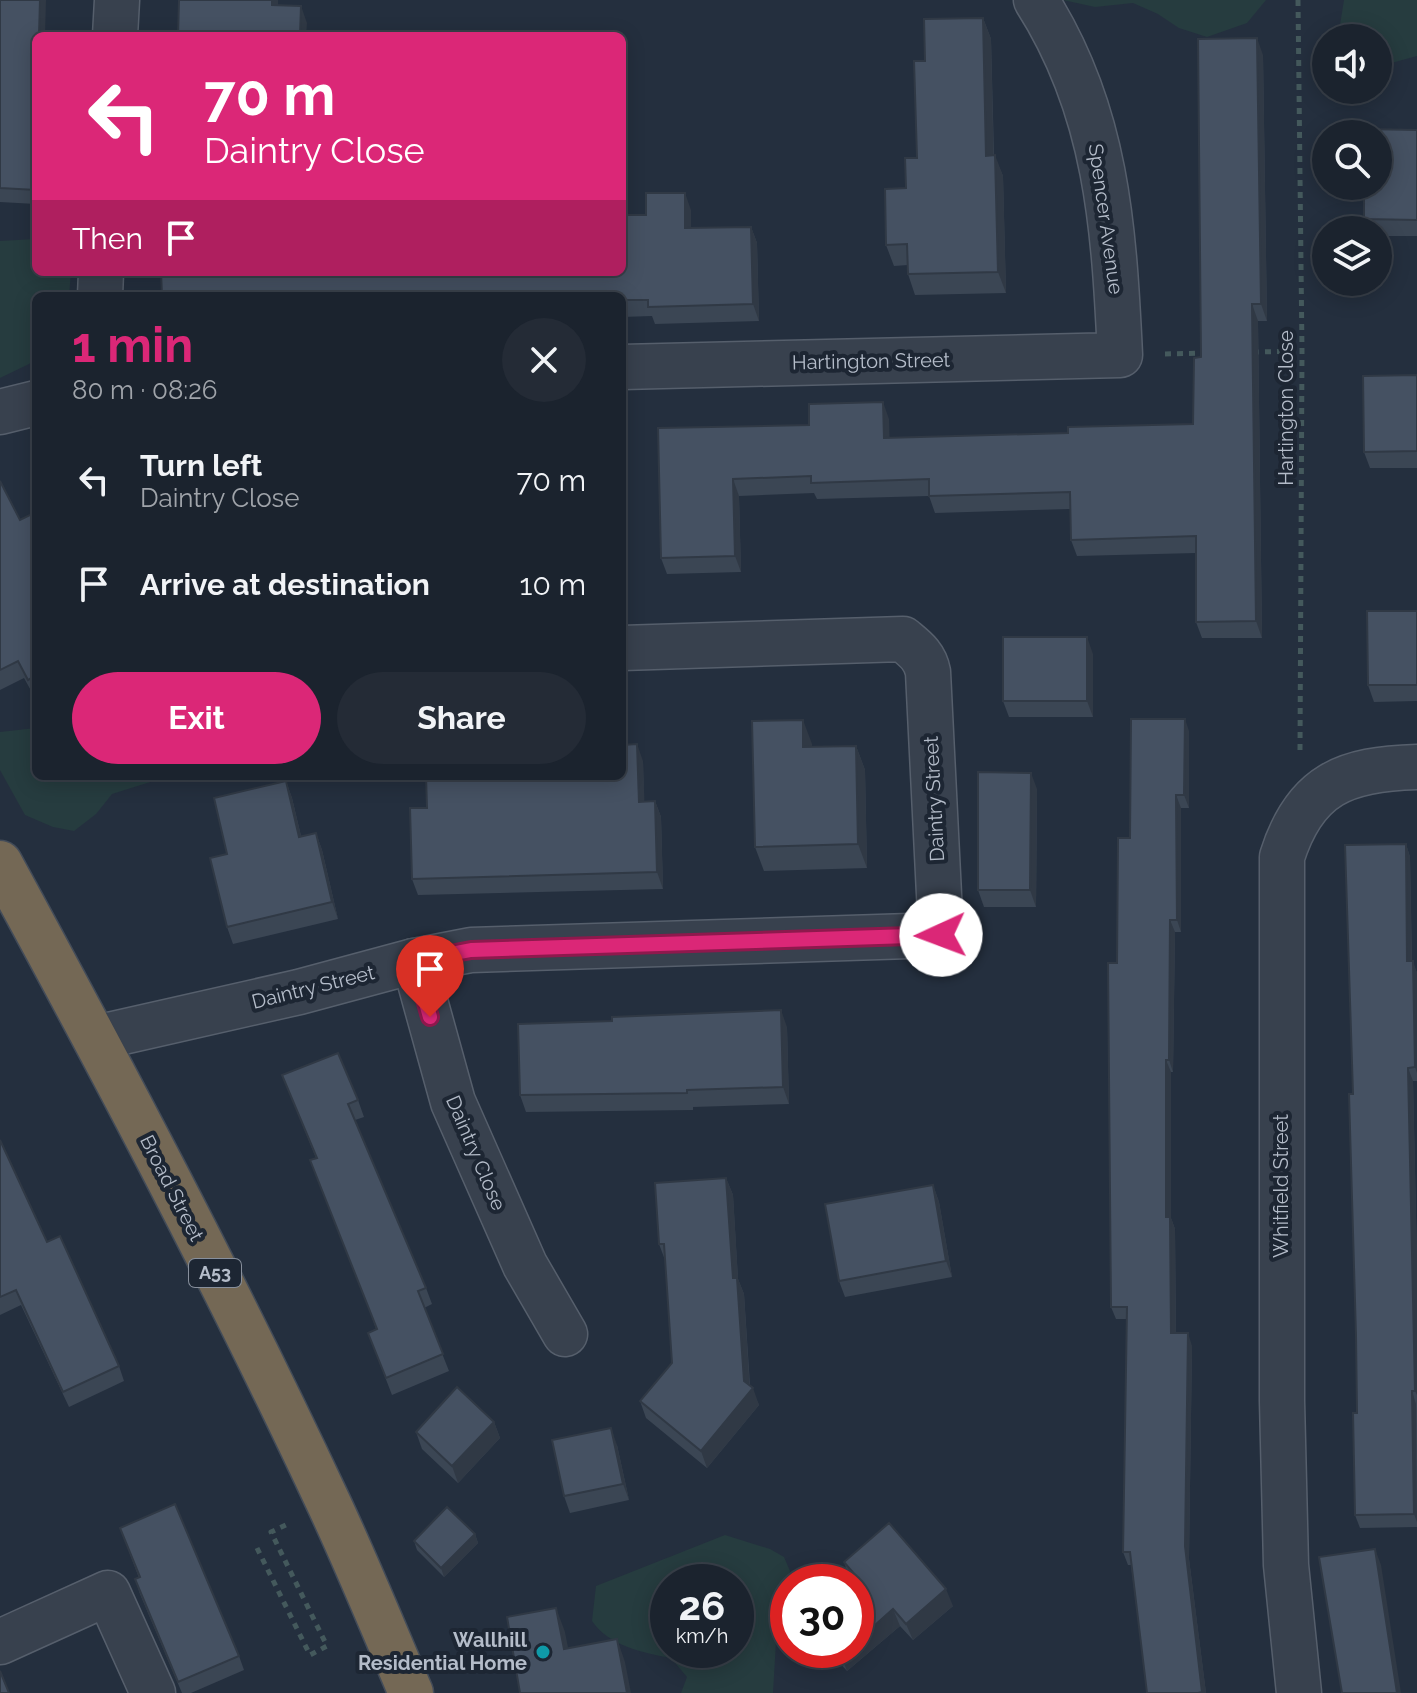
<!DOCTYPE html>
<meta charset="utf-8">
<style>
:root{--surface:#1b232e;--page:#242b36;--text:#f1f3f6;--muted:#a0a4aa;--line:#39404a;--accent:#db2777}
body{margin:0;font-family:Raleway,sans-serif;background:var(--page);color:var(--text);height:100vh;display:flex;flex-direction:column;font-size:30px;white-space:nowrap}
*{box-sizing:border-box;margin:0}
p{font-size:26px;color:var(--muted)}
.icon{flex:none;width:44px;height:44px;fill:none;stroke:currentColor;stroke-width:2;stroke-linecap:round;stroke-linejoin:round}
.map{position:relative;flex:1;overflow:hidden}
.details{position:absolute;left:32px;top:292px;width:594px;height:488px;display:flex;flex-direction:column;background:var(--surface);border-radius:12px;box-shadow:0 4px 20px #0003,0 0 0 2px var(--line)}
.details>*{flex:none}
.hud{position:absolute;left:32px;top:32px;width:594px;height:244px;border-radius:12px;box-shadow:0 4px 20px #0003,0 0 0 2px var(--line);background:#db2777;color:#fff;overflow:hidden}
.fabs{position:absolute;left:1312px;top:24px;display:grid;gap:16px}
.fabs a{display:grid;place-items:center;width:80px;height:80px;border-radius:50%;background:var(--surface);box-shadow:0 4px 20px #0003,0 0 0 2px var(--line);font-size:40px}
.speed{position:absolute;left:650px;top:1564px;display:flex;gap:16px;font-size:40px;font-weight:700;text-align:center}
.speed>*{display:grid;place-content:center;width:104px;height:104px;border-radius:50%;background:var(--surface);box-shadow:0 4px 20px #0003,0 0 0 2px var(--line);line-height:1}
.speed small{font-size:20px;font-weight:400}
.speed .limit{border:12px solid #d22;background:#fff;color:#111}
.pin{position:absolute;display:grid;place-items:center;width:68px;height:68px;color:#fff;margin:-82px -34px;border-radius:50% 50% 50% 0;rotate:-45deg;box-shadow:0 0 8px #0007}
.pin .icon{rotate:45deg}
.me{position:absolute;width:88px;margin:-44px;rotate:268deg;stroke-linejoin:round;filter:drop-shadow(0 0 6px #0008)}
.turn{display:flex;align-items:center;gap:28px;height:168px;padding:0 40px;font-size:36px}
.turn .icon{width:104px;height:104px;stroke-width:2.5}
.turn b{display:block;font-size:56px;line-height:68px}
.then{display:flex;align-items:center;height:76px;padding:0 40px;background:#0003;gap:16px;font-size:30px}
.round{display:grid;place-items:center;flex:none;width:84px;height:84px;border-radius:42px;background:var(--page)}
.summary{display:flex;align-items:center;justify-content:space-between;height:136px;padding:0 40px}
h1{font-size:48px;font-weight:700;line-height:60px;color:var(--accent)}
.cta{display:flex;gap:16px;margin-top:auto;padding:16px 40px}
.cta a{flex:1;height:92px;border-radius:48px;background:var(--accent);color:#fff;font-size:32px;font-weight:700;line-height:92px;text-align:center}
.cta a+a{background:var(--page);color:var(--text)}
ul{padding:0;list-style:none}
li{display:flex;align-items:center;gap:24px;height:104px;padding:0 40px}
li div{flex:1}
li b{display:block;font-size:30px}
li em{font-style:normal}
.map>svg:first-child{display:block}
</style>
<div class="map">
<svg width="1417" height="1693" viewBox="0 0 1417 1693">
<rect width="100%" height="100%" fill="#242f3e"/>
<g fill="#263c3f" fill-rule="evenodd">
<polygon points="1063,0 1266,0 1247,23 1207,37 1179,28 1158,14 1133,3 1095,7"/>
<polygon points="1344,0 1417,0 1417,56 1384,65 1378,64 1378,38 1344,38 1339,31"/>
<polygon points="36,239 36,272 71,272 69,296 36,296 36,358 29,364 0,378 0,241"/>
<polygon points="36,728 36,776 215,776 211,779 163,778 112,794 96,814 74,831 53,827 25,815 0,770 0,732"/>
<path d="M725 1535 770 1549 784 1557 790 1571 777 1625 773 1693H681L687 1677 671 1658C643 1653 608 1645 592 1621L596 1586ZM668 1582H736V1650H668Z"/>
</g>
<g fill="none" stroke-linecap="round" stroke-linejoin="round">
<defs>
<g id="minor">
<polyline points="115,36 117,0"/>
<polyline points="100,296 101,272"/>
<path d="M622 367 1120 355C1114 228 1107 111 1036 0"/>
<polyline points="0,412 36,403"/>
<polyline points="414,961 453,1102 525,1265 565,1334"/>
<path d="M96 1038 299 992 414 961 471 950 941 935 928 672C925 656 915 649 903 639L622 648"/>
<polyline points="0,1642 108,1593 153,1693"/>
<path d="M1299 1693 1286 1565 1282 1401V857C1305 784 1345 769 1417 767"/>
</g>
<path id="highway" d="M0 863C115 1074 227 1286 329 1504 358 1566 384 1630 411 1693"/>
</defs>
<use href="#minor" stroke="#565f6c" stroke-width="47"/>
<use href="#highway" stroke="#434c59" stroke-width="47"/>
<g stroke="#44595c" stroke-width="5" stroke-dasharray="6 6" stroke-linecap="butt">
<polyline points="1298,0 1302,351 1300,750"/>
<polyline points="1253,352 1302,351"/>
<polyline points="1165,354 1207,353"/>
<polyline points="257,1548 310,1655 327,1646 271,1532 288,1524"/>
</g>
<use href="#minor" stroke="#38414e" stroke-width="44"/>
<use href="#highway" stroke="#746855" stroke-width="44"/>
</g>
<g fill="#3b4654">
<polygon points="0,0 36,36 36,204 0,202"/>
<polygon points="983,18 991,39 994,155 1003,176 1006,293 915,295 908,274 908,265 894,266 886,245 917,158 925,61"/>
<polygon points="1263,55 1267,321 1258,321 1262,638 1202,638 1196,622 1196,553 1077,556 1071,540 1070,509 935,513 929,496 817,499 814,493 739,496 741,572 667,574 661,558 658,428 809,425 889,419 889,438 1068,433 1193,424 1201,357"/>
<polygon points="1417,130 1417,236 1378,236 1378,230 1368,230 1364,219"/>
<polygon points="691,210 691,228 751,227 757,243 759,321 655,324 652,316 622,317 622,296 646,215"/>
<polygon points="1417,375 1417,468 1370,468 1364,452"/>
<polygon points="0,481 20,520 36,512 36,695 34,696 24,678 0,690"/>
<polygon points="1417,611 1417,701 1374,702 1368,685"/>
<polygon points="1093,654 1093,717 1009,717 1003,701"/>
<polygon points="1189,731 1189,808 1181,808 1181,932 1175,932 1173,1072 1171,1072 1171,1218 1175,1229 1176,1333 1192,1346 1189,1559 1206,1693 1147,1693 1131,1565 1128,1565 1123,1552 1127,1319 1116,1319 1111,1307 1117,963 1130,838"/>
<polygon points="812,744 812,747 856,746 865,770 867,868 764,871 755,847"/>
<polygon points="643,761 644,801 655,801 661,817 663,889 418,895 412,879 427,808"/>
<polygon points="286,781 292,798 301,836 316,833 322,850 338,919 233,944 227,927 227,854"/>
<polygon points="1037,789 1036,907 984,907 978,890"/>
<polygon points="1406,844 1410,857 1412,961 1417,973 1417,1081 1413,1081 1417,1259 1417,1527 1360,1528 1355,1515 1357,1413 1353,1094"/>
<polygon points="612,1021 787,1027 789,1104 693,1107 693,1110 526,1112 520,1095"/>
<polygon points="282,1075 358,1100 364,1117 355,1120 426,1288 432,1304 424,1308 449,1371 392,1395 368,1333 376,1329 316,1158"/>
<polygon points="0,1140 47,1242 119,1366 124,1381 69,1407 21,1305 0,1315"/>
<polygon points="726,1178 733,1195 738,1279 744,1294 750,1385 759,1405 707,1468 646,1418 640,1401 672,1363 665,1260 659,1244"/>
<polygon points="933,1185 939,1202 952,1277 845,1297 839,1281"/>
<polygon points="494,1422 500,1438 458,1483 422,1449 416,1432"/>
<polygon points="617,1445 629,1500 570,1513 564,1496"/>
<polygon points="120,1528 239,1656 244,1670 191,1693 182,1693 140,1594 135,1579 139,1578"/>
<polygon points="475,1534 478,1543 444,1577 417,1550 414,1541"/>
<polygon points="844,1562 953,1606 913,1640 900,1626 847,1671 828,1650 856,1650 850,1579"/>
</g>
<g fill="#303945">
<polygon points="40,0 46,0 45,36 39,36"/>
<polygon points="272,0 278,0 278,22 272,5"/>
<polygon points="301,6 307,23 306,36 300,36"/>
<polygon points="983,18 991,39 994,177 986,156"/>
<polygon points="1257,38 1263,55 1267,321 1261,304"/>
<polygon points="995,155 1003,176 1006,293 998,272"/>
<polygon points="685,193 691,210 691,245 685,228"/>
<polygon points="751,227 757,243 759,321 753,304"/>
<polygon points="1252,304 1258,321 1262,638 1256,621"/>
<polygon points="883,402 889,419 890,454 884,438"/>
<polygon points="733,479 739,496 741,572 735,556"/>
<polygon points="1087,637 1093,654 1093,717 1087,701"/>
<polygon points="1185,719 1189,731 1189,808 1184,795"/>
<polygon points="803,720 812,744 812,771 803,747"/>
<polygon points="637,744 643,761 645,818 639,802"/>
<polygon points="856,746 865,770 867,868 858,844"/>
<polygon points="1031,773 1037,789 1036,907 1030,890"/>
<polygon points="286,781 292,798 305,853 299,837"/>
<polygon points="1176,795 1181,808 1181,932 1177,920"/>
<polygon points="655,801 661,817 663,889 657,872"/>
<polygon points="316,833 322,850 338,919 332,902"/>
<polygon points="1406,844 1410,857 1412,975 1407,961"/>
<polygon points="1170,920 1175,932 1173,1072 1169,1060"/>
<polygon points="1413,961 1417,973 1417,1073 1415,1067"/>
<polygon points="781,1010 787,1027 789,1104 783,1087"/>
<polygon points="1166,1060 1171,1072 1171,1218 1175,1229 1176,1346 1171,1333 1166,1217"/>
<polygon points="1408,1068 1413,1081 1417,1259 1417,1395 1415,1391"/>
<polygon points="726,1178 733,1195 738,1279 744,1294 750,1392 753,1388 759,1405 707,1468 701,1451 744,1381 733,1278"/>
<polygon points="933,1185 939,1202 952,1277 946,1261"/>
<polygon points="1188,1333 1192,1346 1189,1559 1206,1693 1203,1693 1185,1546"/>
<polygon points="1412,1391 1416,1404 1417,1522 1414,1514"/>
<polygon points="494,1422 500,1438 458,1483 452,1466"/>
<polygon points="611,1428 617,1445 629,1500 623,1484"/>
<polygon points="475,1534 478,1543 444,1577 441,1568"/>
<polygon points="1375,1549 1381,1565 1401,1693 1397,1693"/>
<polygon points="946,1589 953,1606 913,1640 906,1624"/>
<polygon points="556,1608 565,1632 573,1673 564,1649"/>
<polygon points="893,1609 900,1626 847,1671 841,1655 846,1650 856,1650 856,1642"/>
<polygon points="617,1639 625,1662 631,1693 627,1693"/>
</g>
<g fill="#455162" stroke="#303945" stroke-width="2">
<polygon points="0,0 40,0 39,36 36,36 36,190 0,188"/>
<polygon points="179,0 272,0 272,5 301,6 300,36 178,36"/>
<polygon points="983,18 986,156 995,155 998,272 908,274 907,244 886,245 885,189 906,188 905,158 917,158 914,61 925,61 924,19"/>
<polygon points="1257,38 1261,304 1252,304 1256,621 1196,622 1196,536 1071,540 1070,492 929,496 929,479 811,483 811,476 733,479 735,556 661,558 658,428 809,425 809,404 883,402 884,438 1068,433 1068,427 1193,424 1194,358 1201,357 1198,39"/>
<polygon points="1365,129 1417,130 1417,220 1364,219 1364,186 1378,186 1378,134 1365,134"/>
<polygon points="646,193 685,193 685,228 751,227 753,304 648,307 648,300 622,300 622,296 162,296 161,272 622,272 622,215 646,215"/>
<polygon points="1417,375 1417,451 1364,452 1363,376"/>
<polygon points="0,481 20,520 36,512 36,675 28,680 18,661 0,670"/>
<polygon points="1367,611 1417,611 1417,685 1368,685"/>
<rect x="1003" y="637" width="84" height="64"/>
<polygon points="1131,719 1185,719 1184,795 1176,795 1177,920 1170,920 1169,1060 1166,1060 1166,1217 1170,1217 1171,1333 1188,1333 1185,1546 1202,1692 1198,1693 1147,1693 1130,1552 1123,1552 1127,1307 1111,1307 1108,963 1117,963 1118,838 1130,838"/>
<polygon points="803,720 803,747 856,746 858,844 755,847 752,721"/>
<polygon points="637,744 639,802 655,801 657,872 412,879 410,808 427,808 426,776 622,776 622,745"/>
<polygon points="978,772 1031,773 1030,890 978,890"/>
<polygon points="286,781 299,837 316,833 332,902 227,927 210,858 227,854 214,798"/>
<polygon points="1406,844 1407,961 1413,961 1415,1067 1408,1068 1415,1391 1412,1391 1414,1514 1355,1515 1353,1413 1357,1413 1356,1336 1349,1094 1353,1094 1345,845"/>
<polygon points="781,1010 783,1087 687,1090 687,1093 520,1095 518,1024 612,1021 612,1017"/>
<polygon points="338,1053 358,1100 348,1104 426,1288 418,1291 443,1354 386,1378 368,1333 377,1329 310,1160 317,1158 282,1075"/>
<polygon points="0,1140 47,1242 60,1236 119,1366 63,1392 16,1290 0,1297"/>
<polygon points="726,1178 733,1278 737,1278 744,1381 753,1388 701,1451 640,1401 672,1363 664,1244 659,1244 655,1183"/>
<polygon points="933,1185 946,1261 839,1281 825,1204"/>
<polygon points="457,1387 494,1422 452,1466 416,1432"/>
<polygon points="611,1428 623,1484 564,1496 552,1440"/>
<polygon points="175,1504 239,1656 178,1682 135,1579 140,1577 120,1528"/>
<polygon points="447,1507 475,1534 441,1568 414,1541"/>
<polygon points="889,1523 946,1589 906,1624 893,1609 856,1642 856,1582 847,1582 855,1575 844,1562"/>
<polygon points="1375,1549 1397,1693 1342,1693 1319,1557"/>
<polygon points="556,1608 564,1649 617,1639 627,1693 520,1693 507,1617"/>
<polygon points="837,1650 846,1650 841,1655"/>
<polygon points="0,1671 9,1693 0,1693"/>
</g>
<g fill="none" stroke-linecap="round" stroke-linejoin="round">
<defs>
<polyline id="route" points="430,1017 414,961 471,950 941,935"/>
</defs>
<use href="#route" stroke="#8e194d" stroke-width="20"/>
<use href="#route" stroke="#db2777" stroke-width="14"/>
</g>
<circle fill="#0f9aa8" stroke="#1d2633" stroke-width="3" cx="543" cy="1652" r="8"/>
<g text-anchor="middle" stroke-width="8" stroke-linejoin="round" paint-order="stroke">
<rect fill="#1d2633" stroke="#878f9c" stroke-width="2" x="189" y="1259" width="52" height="28" rx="6"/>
<g font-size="18" font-weight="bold" fill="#b4bcc9">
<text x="215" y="1279">A53</text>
</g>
<g font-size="20" fill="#b4bcc9" stroke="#1d2633">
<text transform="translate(1106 219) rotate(82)" y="7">Spencer Avenue</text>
<text transform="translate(871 361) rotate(-1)" y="7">Hartington Street</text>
<text transform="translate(1286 408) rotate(-90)" y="7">Hartington Close</text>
<text transform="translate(934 799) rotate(-93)" y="7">Daintry Street</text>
<text transform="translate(313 987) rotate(-14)" y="7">Daintry Street</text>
<text transform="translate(476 1153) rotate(67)" y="7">Daintry Close</text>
<text transform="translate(1281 1186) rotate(-90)" y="7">Whitfield Street</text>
<text transform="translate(172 1188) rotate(63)" y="7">Broad Street</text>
</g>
<g font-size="20" font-weight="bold" fill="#b4bcc9" stroke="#1d2633" text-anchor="end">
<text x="527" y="1647">Wallhill<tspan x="527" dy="23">Residential Home</tspan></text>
</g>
</g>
</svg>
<div class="fabs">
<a><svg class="icon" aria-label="sound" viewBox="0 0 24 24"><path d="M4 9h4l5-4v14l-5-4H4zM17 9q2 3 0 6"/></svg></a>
<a><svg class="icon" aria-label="search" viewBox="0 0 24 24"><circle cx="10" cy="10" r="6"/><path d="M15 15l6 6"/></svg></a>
<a><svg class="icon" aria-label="layers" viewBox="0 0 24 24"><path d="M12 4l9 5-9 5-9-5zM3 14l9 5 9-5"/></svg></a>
</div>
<div class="speed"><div>26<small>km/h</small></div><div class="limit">30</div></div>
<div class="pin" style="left:430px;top:1017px;background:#d93025"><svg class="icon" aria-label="arrive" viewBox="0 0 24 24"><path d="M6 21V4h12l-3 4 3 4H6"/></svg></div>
<svg class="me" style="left:941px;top:935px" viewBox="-20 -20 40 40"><circle r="19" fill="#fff"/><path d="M0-13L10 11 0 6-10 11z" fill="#db2777"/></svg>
<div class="hud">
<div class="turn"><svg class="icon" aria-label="left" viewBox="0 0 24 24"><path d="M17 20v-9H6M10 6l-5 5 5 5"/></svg><div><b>70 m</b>Daintry Close</div></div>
<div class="then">Then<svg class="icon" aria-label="arrive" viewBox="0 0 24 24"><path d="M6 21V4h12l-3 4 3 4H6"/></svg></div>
</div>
<section class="details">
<div class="summary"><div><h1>1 min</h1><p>80 m · 08:26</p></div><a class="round"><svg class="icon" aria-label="close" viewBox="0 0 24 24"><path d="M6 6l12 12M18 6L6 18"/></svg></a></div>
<ul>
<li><svg class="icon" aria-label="left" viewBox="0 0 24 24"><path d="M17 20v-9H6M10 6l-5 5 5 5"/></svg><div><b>Turn left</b><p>Daintry Close</p></div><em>70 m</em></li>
<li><svg class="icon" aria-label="arrive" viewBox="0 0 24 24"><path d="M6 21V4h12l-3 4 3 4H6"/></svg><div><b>Arrive at destination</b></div><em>10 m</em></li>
</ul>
<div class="cta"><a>Exit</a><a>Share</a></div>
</section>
</div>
